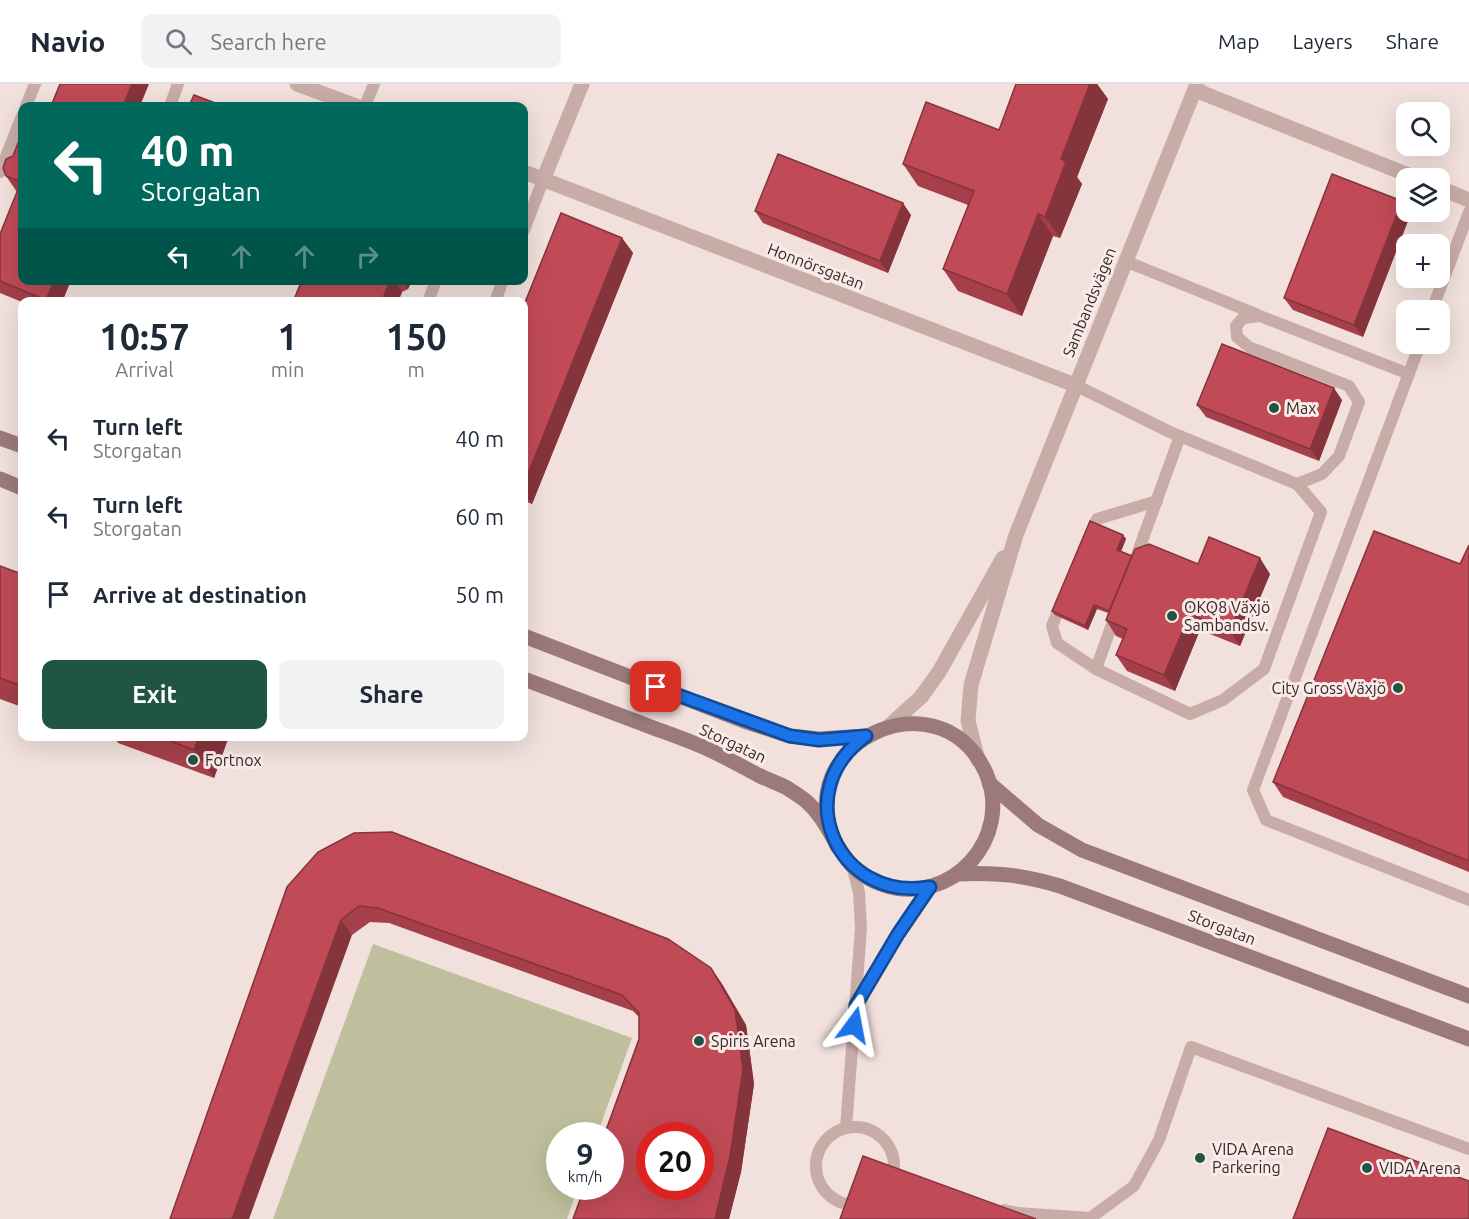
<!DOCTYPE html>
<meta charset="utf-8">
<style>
:root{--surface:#fff;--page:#f2f2f3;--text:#1f2937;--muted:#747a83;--line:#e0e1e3;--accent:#205546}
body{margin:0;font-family:Ubuntu,sans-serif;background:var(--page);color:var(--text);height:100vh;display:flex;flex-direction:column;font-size:22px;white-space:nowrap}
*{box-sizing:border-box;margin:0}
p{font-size:20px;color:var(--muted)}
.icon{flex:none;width:33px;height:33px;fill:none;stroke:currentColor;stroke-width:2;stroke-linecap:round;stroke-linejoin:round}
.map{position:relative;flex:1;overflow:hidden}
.details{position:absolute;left:18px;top:213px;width:510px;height:444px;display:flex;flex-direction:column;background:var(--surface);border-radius:12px;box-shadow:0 6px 24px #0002}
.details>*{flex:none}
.top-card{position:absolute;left:18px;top:18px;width:510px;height:183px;border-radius:12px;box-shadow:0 6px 24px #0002;background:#00695c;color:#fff;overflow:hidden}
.buttons{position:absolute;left:1396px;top:18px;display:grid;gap:12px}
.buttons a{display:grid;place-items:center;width:54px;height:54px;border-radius:12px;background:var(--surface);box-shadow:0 6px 24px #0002;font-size:30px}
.speed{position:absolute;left:546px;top:1038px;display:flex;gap:12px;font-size:30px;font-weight:700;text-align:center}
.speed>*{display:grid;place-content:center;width:78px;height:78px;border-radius:50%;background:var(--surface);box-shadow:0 6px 24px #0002;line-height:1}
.speed small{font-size:15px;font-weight:400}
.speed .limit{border:9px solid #d22;background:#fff;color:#111}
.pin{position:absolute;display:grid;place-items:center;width:51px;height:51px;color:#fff;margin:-26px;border-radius:12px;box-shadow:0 3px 9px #0006}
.me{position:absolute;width:66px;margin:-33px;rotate:13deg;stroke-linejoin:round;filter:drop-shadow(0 0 4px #0008)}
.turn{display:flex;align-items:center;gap:21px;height:126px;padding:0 24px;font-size:27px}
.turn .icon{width:78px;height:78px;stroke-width:2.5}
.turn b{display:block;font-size:42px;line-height:51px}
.lanes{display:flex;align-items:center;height:57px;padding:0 24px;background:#0003;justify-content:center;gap:30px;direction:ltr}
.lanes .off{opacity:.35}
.eta{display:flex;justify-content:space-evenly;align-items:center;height:102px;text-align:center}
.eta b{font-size:36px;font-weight:600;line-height:42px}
.primary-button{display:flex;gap:12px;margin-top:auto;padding:12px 24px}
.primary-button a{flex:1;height:69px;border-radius:12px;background:var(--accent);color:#fff;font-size:24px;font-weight:600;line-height:69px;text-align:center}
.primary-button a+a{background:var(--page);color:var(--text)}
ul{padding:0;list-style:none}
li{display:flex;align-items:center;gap:18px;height:78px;padding:0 24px}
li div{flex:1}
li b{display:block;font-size:22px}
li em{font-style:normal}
header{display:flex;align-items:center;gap:36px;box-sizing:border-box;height:84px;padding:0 30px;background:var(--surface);border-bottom:2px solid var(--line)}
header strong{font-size:28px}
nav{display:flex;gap:33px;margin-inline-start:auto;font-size:21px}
.search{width:420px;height:54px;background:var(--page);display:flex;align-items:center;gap:15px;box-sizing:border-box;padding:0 21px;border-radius:12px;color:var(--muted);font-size:22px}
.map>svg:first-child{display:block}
</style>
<header>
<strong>Navio</strong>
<div class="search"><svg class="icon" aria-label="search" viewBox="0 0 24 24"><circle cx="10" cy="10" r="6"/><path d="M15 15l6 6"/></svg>Search here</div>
<nav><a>Map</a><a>Layers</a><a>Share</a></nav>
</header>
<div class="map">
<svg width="1469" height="1135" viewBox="0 0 1469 1135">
<rect width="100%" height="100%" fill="#f1e0dc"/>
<polygon fill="#bfbf9d" points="373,860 632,954 597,1051 560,1052 560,1102 578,1103 567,1135 273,1135"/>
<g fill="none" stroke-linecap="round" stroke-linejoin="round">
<g stroke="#c8aca8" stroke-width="12">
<polyline points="26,22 35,0"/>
<polyline points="170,22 178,0"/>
<polyline points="365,22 374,0"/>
<polyline points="0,88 22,32"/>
<polyline points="524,146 543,96"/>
<polyline points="1125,177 1256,230"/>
<polyline points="428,218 436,196"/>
<polyline points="495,218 503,196"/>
<polyline points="1432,226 1469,128"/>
<polyline points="1420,260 1253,706 1266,736 1469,816"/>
<polyline points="1075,301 1170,348 1297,400 1321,428 1264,585 1223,616 1190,630 1096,585 1116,529"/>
<polyline points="1297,400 1322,390 1339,372 1359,318 1349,302 1249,263 1237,253 1236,242 1243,234 1260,232 1409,290"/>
<polyline points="1089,454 1097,435 1157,417"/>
<polyline points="1135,476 1180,352"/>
<polyline points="1062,517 1052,542 1057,559 1096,585"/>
<polyline points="858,917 899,850 930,803"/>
<circle cx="855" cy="1082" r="39"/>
<polyline points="846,1044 861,844 859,808 852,782"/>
<polyline points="1004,1126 1017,1129 1090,1134 1134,1102 1159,1056 1191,963 1469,1065"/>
</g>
<g stroke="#c8aca8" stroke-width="15">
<polyline points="297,0 356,22"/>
<polyline points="1195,6 1416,94"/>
<polyline points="524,88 1075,301"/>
<polyline points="543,96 582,0"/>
<polyline points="1440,104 1469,116"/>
<polyline points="889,642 921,613 939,588 1003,474"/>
<polyline points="978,676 968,637 971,601 1016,451 1197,0"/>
</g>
<g stroke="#9c7a7a" stroke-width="15">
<polyline points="0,354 22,362"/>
<polyline points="0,395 22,404"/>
<polyline points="524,552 744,637 790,652 819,655 866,652"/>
<path d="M524 595C566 611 608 627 651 643 672 651 694 658 714 668 729 675 743 683 758 691 768 696 778 699 787 704 793 708 800 712 806 717 837 744 836 786 884 801 951 823 1014 754 986 689 940 587 785 659 837 762"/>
<polyline points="989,699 1038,741 1082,766 1469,912"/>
<path d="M957 790C997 788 1022 791 1060 802L1469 955"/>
</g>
</g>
<g fill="#a5404a">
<polygon points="1016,0 1097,0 1108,15 1077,93 1082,100 1060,154 1053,152 1022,232 958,207 943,185 968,121 918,102 903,80 999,46"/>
<polygon points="13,72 71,196 62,218 22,218 0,209 0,150 17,108 6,92"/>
<polygon points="1407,123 1411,129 1363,253 1293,226 1284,214"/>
<polygon points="755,127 911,131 888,189 763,139"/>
<polygon points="622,154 633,169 532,420 524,417 524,221"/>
<polygon points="302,196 412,196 408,205 402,208 398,218 293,218"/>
<polygon points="1342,316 1319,377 1206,333 1197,321"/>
<polygon points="1123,451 1126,455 1121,467 1132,472 1270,490 1240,562 1200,546 1175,607 1127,587 1116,571 1123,555 1116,552 1106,536 1108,529 1097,525 1088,546 1055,531 1052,527"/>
<polygon points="1469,461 1469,788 1283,713 1273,698 1460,480"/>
<polygon points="0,482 22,490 22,623 0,615"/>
<polygon points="113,652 229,652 214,694 118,659"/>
<polygon points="287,803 711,884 722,900 746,941 754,1000 741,1088 729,1135 573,1135 639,955 639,933 633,927 389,839 370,838 352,851"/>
</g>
<g fill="#86343c">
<polygon points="132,0 149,0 140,22 123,22"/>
<polygon points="1090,0 1097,0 1108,15 1077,93 1082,100 1060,154 1045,133 1061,75"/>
<polygon points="1402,117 1407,123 1407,128 1410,128 1411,129 1363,253 1354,241"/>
<polygon points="903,119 911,131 888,189 880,177"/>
<polygon points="1038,130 1053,152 1022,232 1007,210"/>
<polygon points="622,154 633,169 532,420 524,408 524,400"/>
<polygon points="54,196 71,196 62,218 47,218 46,216"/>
<polygon points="390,196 394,196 402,208 398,218 382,217"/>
<polygon points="403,196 412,196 408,205"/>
<polygon points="1334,304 1342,316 1319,377 1310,365"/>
<polygon points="1123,451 1126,455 1120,470 1117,466"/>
<polygon points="1260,474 1270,490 1240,562 1230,547"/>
<polygon points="1094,521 1097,525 1088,546 1085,542"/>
<polygon points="1190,530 1200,546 1175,607 1164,591"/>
<polygon points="199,652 229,652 214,694 194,666"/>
<polygon points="341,836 352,851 249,1135 232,1135"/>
<polygon points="711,884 722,900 746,941 754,1000 741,1088 729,1135 715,1135"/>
</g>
<g fill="#c04a56" stroke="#86343c" stroke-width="1.5" fill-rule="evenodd">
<polygon points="60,0 132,0 123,22 51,22"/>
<polygon points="1016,0 1090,0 1061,75 1066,78 1045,133 1038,130 1007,210 943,185 974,107 903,80 926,18 999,46"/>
<polygon points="194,11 223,22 189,22"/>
<polygon points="22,49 22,196 54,196 46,216 0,197 0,150 21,98 6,92 3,84 6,75 13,72"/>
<polygon points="778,70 903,119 880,177 755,127"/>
<polygon points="1332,90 1402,117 1354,241 1284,214"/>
<polygon points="561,129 622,154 524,400 524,221"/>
<polygon points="302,196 390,196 382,217 383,218 293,218"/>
<polygon points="1222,260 1334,304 1310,365 1197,321"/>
<polygon points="1090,437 1123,451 1117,466 1132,472 1109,527 1094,521 1085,542 1052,527"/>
<polygon points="1374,447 1460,480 1469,461 1469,777 1273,698"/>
<polygon points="1209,453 1260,474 1230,547 1190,530 1164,591 1116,571 1127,545 1106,536 1135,465 1149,460 1198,480"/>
<polygon points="0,482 22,490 22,602 0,594"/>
<polygon points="158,652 199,652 194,666"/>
<path d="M392 748 668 855 711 884 735 926 743 985 730 1072 715 1135H573L585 1102H610V1052H604L639 955V929L622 911 378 824 359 822 341 836 232 1135H170L287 803 318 768 354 749ZM650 1052H700V1102H650Z"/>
<polygon points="1328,1044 1469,1097 1469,1135 1293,1135"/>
<polygon points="863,1072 1036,1135 840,1135"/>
</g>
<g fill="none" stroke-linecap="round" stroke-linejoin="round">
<defs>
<path id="route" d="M656 603 790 652 819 656 866 652C788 707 837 819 930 803L898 850 856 921 854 941"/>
</defs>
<use href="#route" stroke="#114b97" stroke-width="15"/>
<use href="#route" stroke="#1a73e8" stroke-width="10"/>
</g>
<g fill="#205546" stroke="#f9ebe8" stroke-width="2">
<circle cx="1274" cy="324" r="6"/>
<circle cx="1172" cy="532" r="6"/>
<circle cx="1398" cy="604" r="6"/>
<circle cx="193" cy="676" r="6"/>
<circle cx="699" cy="957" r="6"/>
<circle cx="1200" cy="1074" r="6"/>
<circle cx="1367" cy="1084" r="6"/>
</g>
<g text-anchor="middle" stroke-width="6" stroke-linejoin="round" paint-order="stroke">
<g font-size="16" fill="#362829" stroke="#f9ebe8">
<text transform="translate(816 182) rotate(21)" y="6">Honnörsgatan</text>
<text transform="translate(1089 218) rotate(-68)" y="6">Sambandsvägen</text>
<text transform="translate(733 659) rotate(25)" y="6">Storgatan</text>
<text transform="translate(1222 843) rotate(21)" y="6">Storgatan</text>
</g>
<g font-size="16" fill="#362829" stroke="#f9ebe8" text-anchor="start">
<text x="1286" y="330">Max</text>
<text x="1184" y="529">OKQ8 Växjö<tspan x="1184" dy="18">Sambandsv.</tspan></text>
<text x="1386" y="610" text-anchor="end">City Gross Växjö</text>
<text x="205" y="682">Fortnox</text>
<text x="711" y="963">Spiris Arena</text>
<text x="1212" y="1071">VIDA Arena<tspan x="1212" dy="18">Parkering</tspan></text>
<text x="1379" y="1090">VIDA Arena</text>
</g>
</g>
</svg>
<div class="buttons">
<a><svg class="icon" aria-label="search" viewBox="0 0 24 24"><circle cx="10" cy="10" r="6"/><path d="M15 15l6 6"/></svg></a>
<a><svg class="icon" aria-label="layers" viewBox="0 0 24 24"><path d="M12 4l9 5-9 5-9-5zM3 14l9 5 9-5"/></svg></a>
<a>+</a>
<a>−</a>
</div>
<div class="speed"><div>9<small>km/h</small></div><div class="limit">20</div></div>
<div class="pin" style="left:656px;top:603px;background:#d93025"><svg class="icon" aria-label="arrive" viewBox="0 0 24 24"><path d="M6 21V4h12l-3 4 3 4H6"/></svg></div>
<svg class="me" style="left:854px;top:941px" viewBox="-20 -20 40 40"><path d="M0-17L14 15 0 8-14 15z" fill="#1a73e8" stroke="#fff" stroke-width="4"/></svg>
<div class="top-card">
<div class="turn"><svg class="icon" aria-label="left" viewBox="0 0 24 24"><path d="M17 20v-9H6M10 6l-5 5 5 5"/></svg><div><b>40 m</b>Storgatan</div></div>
<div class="lanes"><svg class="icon" aria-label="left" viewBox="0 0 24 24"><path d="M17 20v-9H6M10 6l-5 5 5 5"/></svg><svg class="icon off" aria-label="ahead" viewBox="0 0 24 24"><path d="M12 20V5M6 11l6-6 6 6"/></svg><svg class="icon off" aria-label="ahead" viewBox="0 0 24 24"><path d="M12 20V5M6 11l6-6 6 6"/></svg><svg class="icon off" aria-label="right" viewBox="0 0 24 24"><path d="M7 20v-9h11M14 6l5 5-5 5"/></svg></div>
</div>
<section class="details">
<div class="eta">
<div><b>10:57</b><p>Arrival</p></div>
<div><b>1</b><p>min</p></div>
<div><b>150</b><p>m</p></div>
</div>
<ul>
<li><svg class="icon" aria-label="left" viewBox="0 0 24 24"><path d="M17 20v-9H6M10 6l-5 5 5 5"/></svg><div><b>Turn left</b><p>Storgatan</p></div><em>40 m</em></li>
<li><svg class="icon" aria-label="left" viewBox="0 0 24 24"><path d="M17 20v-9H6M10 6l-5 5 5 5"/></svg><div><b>Turn left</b><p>Storgatan</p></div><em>60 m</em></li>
<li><svg class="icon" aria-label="arrive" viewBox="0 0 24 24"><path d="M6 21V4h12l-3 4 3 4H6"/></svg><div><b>Arrive at destination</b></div><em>50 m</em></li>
</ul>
<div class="primary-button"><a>Exit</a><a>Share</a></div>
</section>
</div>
